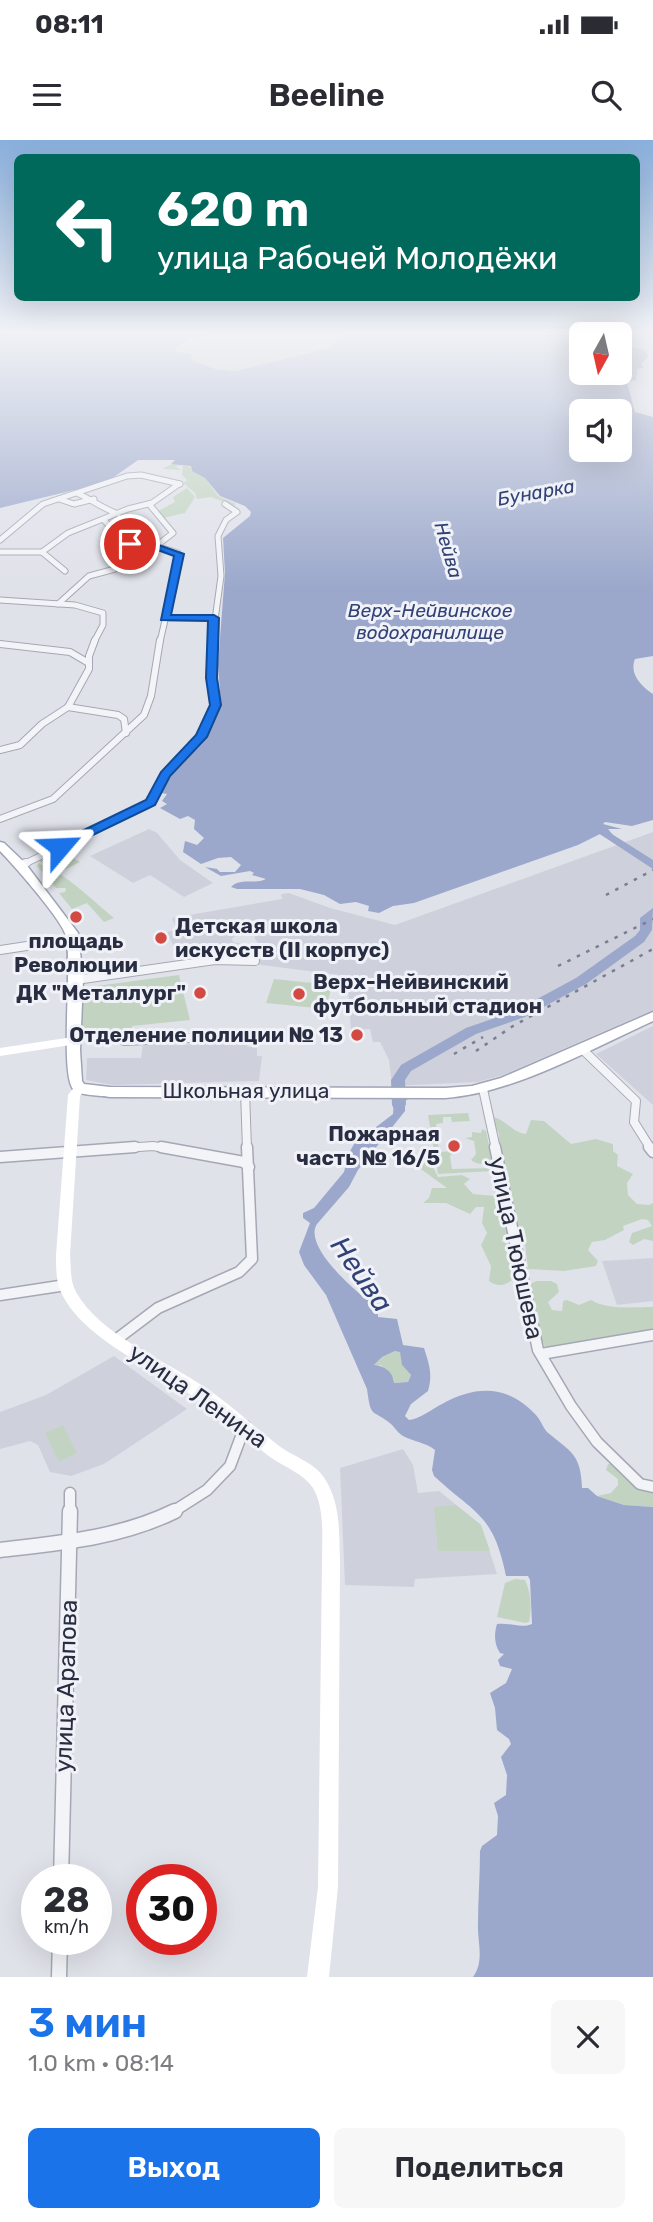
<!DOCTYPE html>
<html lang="ru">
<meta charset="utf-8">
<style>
:root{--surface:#fff;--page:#f7f7f7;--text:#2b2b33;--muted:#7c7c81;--accent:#1a73e8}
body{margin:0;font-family:Rubik,sans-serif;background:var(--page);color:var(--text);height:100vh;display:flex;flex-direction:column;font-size:26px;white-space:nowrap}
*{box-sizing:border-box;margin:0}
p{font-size:23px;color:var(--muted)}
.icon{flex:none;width:38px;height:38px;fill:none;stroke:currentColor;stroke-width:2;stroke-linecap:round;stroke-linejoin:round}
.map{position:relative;height:1837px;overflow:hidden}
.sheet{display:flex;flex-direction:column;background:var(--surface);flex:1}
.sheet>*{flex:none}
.top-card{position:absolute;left:14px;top:14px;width:626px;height:147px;border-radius:10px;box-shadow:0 7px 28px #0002;background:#00695c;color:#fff;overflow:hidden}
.needle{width:46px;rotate:188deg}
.controls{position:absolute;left:569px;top:182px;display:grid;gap:14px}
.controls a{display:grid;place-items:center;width:63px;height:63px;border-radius:10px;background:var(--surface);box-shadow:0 7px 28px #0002;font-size:35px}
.speed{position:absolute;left:21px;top:1724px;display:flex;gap:14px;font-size:35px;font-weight:700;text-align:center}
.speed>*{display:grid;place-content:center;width:91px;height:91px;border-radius:50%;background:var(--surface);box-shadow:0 7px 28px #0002;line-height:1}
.speed small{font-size:18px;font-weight:400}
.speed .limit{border:10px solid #d22;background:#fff;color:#111}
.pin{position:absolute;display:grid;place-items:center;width:60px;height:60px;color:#fff;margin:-30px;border:4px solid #fff;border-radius:50%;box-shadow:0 2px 7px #0007}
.me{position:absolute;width:77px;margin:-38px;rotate:64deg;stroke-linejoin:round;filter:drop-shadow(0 0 5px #0008)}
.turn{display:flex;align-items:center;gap:24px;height:147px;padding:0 28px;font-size:32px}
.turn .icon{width:91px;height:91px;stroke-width:2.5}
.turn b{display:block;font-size:49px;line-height:60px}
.round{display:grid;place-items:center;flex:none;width:74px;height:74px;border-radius:10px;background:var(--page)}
.overview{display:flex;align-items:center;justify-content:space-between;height:119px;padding:0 28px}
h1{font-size:42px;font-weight:600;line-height:52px;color:var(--accent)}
.action{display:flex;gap:14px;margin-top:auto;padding:14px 28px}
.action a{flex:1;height:80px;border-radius:10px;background:var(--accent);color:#fff;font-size:28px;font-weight:600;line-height:80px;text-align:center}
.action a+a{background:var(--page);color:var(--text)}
.status{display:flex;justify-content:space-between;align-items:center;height:49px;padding:0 35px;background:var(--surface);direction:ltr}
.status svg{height:19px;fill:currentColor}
header{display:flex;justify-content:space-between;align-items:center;height:91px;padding:0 28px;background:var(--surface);font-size:32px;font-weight:600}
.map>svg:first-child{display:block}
</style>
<div class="status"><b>08:11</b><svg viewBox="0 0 49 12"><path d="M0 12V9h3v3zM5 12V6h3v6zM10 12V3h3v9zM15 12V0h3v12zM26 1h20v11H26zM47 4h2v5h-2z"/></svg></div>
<header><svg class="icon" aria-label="menu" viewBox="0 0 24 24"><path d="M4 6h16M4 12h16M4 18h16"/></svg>Beeline<svg class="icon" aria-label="search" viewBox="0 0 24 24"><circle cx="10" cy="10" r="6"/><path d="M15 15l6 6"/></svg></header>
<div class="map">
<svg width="653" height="1837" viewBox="0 0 653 1837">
<rect width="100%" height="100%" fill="#e0e2ea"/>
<g fill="#ced1dc">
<polygon points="149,689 157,693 180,720 213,743 184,757 150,735 133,743 90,716"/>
<polygon points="653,692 653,870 503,935 478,942 392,946 389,920 380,902 373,902 370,889 351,890 347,836 254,824 257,816 252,815 254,811 257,811 260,806 255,799 255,794 249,791 240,792 232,799 233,802 243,804 177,814 167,792 177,790 172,778 282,759 281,754 289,753 330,768 395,785"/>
<polygon points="653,886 653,965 596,914"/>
<polygon points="206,901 249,902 247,907 257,907 257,916 262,916 259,941 112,945 86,940 87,918 141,918 143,904 185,905"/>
<polygon points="653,1118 653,1161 617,1165 602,1121"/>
<polygon points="114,1216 187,1269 104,1324 71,1336 50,1332 38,1305 30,1301 0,1309 0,1272 46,1255"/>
<polygon points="403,1309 413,1325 418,1353 439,1351 481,1385 497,1434 415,1439 414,1447 345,1445 340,1328"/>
</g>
<g fill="#c2d4c1">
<path d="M224 191H349V192C343 197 336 206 328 209 309 217 241 234 221 231 201 227 192 215 174 210L176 206 184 207 196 200 190 198 183 202Z"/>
<polygon points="174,323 191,327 192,331 205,338 218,356 236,364 234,366 211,357 197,359 195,353 183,343 187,340 182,335 183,325 175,326 181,330 162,329"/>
<polygon points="187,348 195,357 185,373 163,378 158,371 175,362 173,357"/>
<path d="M57 710H61L51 715 54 718 46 722 56 729 69 722 66 720 69 718 56 714 62 711 80 722 58 733C79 746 95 763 114 778L104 782 87 763 72 769 59 753 65 752 66 748H56L37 726 39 723 54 734 56 733 37 719Z"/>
<polygon points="179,835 190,880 132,886 131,898 116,898 116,892 79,894 81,848"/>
<polygon points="274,839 332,845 326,869 266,863"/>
<polygon points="468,973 470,981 452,982 451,977 443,977 443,983 436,984 439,1012 455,1011 450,1016 452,1029 491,1028 493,1031 438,1034 428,975"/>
<path d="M491 976C508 981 512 992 526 994L531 980 544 981 571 1004 596 999 613 1004V1011L618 1015 617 1026 633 1034 627 1043 628 1055 637 1064 649 1065 653 1063V1101L644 1099 633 1105 629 1102 632 1093 652 1086 648 1080 642 1079 623 1086 624 1090 605 1100 592 1102 588 1110 598 1121 596 1126 564 1131 528 1129 525 1104 518 1086 499 1009V994Z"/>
<path d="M482 989 486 991 492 1019C487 1025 476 1025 471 1020L476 1014 474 1001 465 998 472 997V992L481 993Z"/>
<path d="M417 1017 430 1021 438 1037 462 1035 470 1039 464 1044 473 1054 494 1056V1050L497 1052V1061L502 1068 508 1096 501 1101 508 1104 515 1124 512 1140C504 1146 497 1147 489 1141L491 1126 481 1105 487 1093 482 1083 484 1067H476L470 1074 446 1063H423L429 1058 432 1048H447L418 1027Z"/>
<path d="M537 1141H551L557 1144 559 1152 548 1162 552 1170 562 1171 563 1161 567 1160 579 1165 591 1160C606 1170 635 1167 653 1167V1191L545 1207 540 1197 529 1148 530 1144Z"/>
<polygon points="395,1211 401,1211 402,1225 411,1235 408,1242 393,1243 394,1239 381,1225 373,1226 382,1217"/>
<polygon points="63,1285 77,1313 59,1322 45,1293"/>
<polygon points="608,1324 612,1324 653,1352 653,1367 624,1365 597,1356 611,1353 618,1345 618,1339 606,1330"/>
<polygon points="456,1365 481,1385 490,1411 438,1411 434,1367"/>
<path d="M515 1439 525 1440C531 1452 532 1469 529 1482L525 1483 497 1477 505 1443Z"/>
</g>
<g fill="#9ba8cb" fill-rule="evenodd">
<path d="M0 191H224L190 198 174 210 191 215 192 220 215 229 236 231 329 208 349 191H637L636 196 630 201V207L645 210 648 217 641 224 644 227 637 229 636 240 627 242 635 272 653 277V516L635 519C629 534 641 546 653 554V680L632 686 605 682 603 684 622 689H608L613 695 606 697 600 694 578 705 414 763 393 766 379 773 368 771 369 766 356 762 340 764 324 755 300 749H237L231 747C241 737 254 745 266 739L252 735 254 733 250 731 221 736 205 727 217 729 220 732H235L241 725 231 717 218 718 201 724 183 712 185 701 197 705 204 698 194 689 195 680 188 676 180 679 160 668 167 664 162 661 167 654 161 653 175 629 209 594 221 566 218 524 225 433 223 398 250 376 251 372 245 366 220 356 205 338 192 331 191 326 171 324 175 320H138L111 339 95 345 0 368ZM581 194H620V233H581ZM581 271H620V310H581Z"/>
<path d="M395 946H401L408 959 405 961V971L358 1030 349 1047 317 1084C304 1104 346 1142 361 1155H372L377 1158 378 1177 397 1179 403 1205 424 1208C429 1224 433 1234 428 1251L411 1264 405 1276 409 1280C420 1279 432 1269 442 1264 476 1245 508 1245 535 1274 541 1280 542 1286 547 1292 571 1312 581 1314 582 1348H588L597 1356 624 1365 653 1367V1837H473C485 1820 477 1802 478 1783 478 1760 480 1736 480 1711L482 1706 497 1695 498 1676 494 1663 506 1655 507 1635 501 1617 511 1604 509 1599 497 1590 495 1568 490 1553 506 1543 512 1529 500 1526 498 1520 504 1514 500 1513C494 1504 494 1494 497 1484 509 1482 520 1489 532 1484L530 1440 528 1436H506C493 1373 476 1375 434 1336L432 1330 435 1310C425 1302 414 1302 403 1296 399 1294 395 1288 391 1284 372 1268 371 1280 367 1249L326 1155 304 1125 299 1112 310 1083 303 1078V1073L314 1068 344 1032 348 1015 354 1004 393 974ZM395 1211 400 1212 402 1225 411 1235 408 1242 394 1243C393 1231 384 1226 374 1225L382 1217Z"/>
</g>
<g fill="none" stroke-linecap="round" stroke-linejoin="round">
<g fill="#9ba8cb" fill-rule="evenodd">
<polygon points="596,684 653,720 653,729 592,689 590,687"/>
<polygon points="653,768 652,790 644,802 586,844 525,877 476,894 411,931 405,940 406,965 399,970 394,969 392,965 391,940 401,925 466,888 515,871 576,838 635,796 640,790 640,778"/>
</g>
<defs>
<g id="street-far4">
<path d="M77 353C92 360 102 368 118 374"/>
<polyline points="59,359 74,364 94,359"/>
<polyline points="149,364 173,393 156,406 178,413 179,419 160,502"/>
<polyline points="104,380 111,388 111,414"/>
<polyline points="0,400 43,364 127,336 141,335 180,344"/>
<polyline points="0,412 42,412 65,431"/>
<polyline points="42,412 68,393 128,369 152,363 179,344"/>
<polyline points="0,460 75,465 103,473 103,485 94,502"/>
<polyline points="58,464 89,436 115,429 116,420 126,406 156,406"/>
<polyline points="165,478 214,478"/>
<polyline points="212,502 221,436 218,396 226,380 237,372 225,364"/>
</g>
<g id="street-far3">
<polyline points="0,504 70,512 87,522"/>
<polyline points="68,567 118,575 124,579 126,593"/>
<polyline points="0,610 20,605 42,584 68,567 89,529 89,516 95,500"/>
<polyline points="0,679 53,659 144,575 151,556 160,500"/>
<polyline points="22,725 148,665 165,635 199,600 216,564 211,538 212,500"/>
</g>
<g id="street-far2">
<polyline points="21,725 26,723"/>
<polyline points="0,810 73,799"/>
<polyline points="76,840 215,820 255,821"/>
<polyline points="124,901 256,895 273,899"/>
<polyline points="581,908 636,961 634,982 651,1009"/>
<polyline points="483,949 496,1009"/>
<polyline points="245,951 247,1009"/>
<polyline points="110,1009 153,1006 170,1009"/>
</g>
<g id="street-far1">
<polyline points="161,1007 244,1022 249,1027"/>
<polyline points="495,1007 538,1210 571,1266 597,1302 640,1344 653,1347"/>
<polyline points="649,1007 653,1012"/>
<polyline points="0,1017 135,1007"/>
<polyline points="0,1155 66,1145"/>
<polyline points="117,1199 158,1168 239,1132 252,1119 247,1007"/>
<polyline points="541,1214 653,1195"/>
<polyline points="70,1353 70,1373"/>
<polyline points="171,1373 207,1350 230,1326 245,1286"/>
</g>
<g id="street">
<path d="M0 1410C60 1403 120 1398 175 1371"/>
<polyline points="61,1740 70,1371"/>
<polyline points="59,1837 60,1799"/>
</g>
<path id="primary" d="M0 702 4 703 25 723 78 793 83 840 80 910 82 941 84 944 110 947 445 948 472 946 501 938 653 872V881C589 910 514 953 445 958L110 957C100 955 81 956 74 950 59 937 73 824 66 796 63 781 13 724 0 711Z"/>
</defs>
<use href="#street-far4" stroke="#a5a8b4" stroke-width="7"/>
<use href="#street-far3" stroke="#a5a8b4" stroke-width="8"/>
<use href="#street-far2" stroke="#a5a8b4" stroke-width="10"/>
<use href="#street-far1" stroke="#a5a8b4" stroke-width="13"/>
<use href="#street" stroke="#a5a8b4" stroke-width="17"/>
<use href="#primary" stroke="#9fa4b6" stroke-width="3"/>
<use href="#street-far4" stroke="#f3f4f8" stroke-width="5"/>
<use href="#street-far3" stroke="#f3f4f8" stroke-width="6"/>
<use href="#street-far2" stroke="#f3f4f8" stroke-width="8"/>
<use href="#street-far1" stroke="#f3f4f8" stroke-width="10"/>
<use href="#street" stroke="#f3f4f8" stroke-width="14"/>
<g fill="#fff" fill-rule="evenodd">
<polygon points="73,897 79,901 77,904 0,916 0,908"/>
<path d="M80 944 86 948 80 956 70 1115C71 1127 70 1141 76 1152 100 1195 163 1219 203 1246 230 1264 253 1286 278 1305 293 1317 315 1322 325 1339 341 1364 339 1394 340 1422L338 1747 329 1837H307L318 1747 322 1422C322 1399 325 1368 313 1348 303 1333 284 1327 270 1317 244 1298 221 1275 194 1257 154 1228 76 1196 59 1147 56 1137 56 1126 56 1115L68 955 76 945Z"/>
</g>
<use href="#primary" fill="#fff" fill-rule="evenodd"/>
<g stroke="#797e94" stroke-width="2.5" stroke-dasharray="3.5 7" stroke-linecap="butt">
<polyline points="606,755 653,730"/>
<polyline points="558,826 653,779"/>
<polyline points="476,911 513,886 653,809"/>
<polyline points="454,914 483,897"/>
</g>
</g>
<linearGradient id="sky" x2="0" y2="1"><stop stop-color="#89afdc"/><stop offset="0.43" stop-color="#f1f2f6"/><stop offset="1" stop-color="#f1f2f6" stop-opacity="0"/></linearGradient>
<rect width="653" height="448" fill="url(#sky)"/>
<polygon fill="#1a73e8" stroke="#114b97" stroke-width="2" points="130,401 156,404 184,414 171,475 214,475 219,478 217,538 221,565 207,597 170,636 155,665 60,711 55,710 55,704 146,660 161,632 196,595 210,565 206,538 208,481 161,480 174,416 155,409 127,406 126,404"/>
<g fill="#d24a42" stroke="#f0f2f7" stroke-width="2.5">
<circle cx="76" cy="777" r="7"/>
<circle cx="161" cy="798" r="7"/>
<circle cx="200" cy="853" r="7"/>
<circle cx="299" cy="854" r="7"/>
<circle cx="357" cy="895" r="7"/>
<circle cx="454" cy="1006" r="7"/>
</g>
<g text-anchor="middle" stroke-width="6" stroke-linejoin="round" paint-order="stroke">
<g font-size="19" font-style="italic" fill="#314277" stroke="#f0f2f7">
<text transform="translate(536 352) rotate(-10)" y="7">Бунарка</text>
<text transform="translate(449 410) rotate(74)" y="7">Нейва</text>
<text x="430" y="477">Верх-Нейвинское<tspan x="430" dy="22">водохранилище</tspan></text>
</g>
<g font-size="21" font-weight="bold" fill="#282d42" stroke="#f0f2f7" text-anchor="end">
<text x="175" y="793" text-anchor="start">Детская школа<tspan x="175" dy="24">искусств (II корпус)</tspan></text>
<text x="76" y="808" text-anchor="middle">площадь<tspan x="76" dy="24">Революции</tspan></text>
<text x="313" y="849" text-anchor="start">Верх-Нейвинский<tspan x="313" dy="24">футбольный стадион</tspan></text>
<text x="186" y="860">ДК "Металлург"</text>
<text x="343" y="902">Отделение полиции № 13</text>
<text x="440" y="1001">Пожарная<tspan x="440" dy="24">часть № 16/5</tspan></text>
</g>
<g font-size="21" fill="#282d42" stroke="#f0f2f7">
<text x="246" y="958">Школьная улица</text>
</g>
<g font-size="24" fill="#282d42" stroke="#f0f2f7">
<text transform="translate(516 1108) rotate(78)" y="8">улица Тююшева</text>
<text transform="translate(198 1256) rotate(35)" y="8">улица Ленина</text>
<text transform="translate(66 1546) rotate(-88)" y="8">улица Арапова</text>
</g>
<g font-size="28" font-style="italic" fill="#314277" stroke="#f0f2f7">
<text transform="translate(362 1134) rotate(55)" y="10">Нейва</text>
</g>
</g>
</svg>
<div class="controls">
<a><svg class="needle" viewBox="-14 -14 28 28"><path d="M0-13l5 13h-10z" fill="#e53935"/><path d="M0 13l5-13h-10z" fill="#7c7c81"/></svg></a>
<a><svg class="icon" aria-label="sound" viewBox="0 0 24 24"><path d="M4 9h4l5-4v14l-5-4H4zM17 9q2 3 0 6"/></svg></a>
</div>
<div class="speed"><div>28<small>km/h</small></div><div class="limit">30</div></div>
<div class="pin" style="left:130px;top:404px;background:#d93025"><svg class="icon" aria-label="arrive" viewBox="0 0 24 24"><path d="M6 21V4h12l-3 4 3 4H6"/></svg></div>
<svg class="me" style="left:60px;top:707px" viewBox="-20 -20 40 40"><path d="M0-17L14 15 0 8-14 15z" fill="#1a73e8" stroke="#fff" stroke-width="4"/></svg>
<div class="top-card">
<div class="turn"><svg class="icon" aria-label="left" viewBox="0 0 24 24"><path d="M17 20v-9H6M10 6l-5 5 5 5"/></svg><div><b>620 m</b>улица Рабочей Молодёжи</div></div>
</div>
</div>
<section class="sheet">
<div class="overview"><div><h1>3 мин</h1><p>1.0 km · 08:14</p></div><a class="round"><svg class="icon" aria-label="close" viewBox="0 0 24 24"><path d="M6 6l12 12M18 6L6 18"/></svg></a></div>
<div class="action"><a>Выход</a><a>Поделиться</a></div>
</section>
